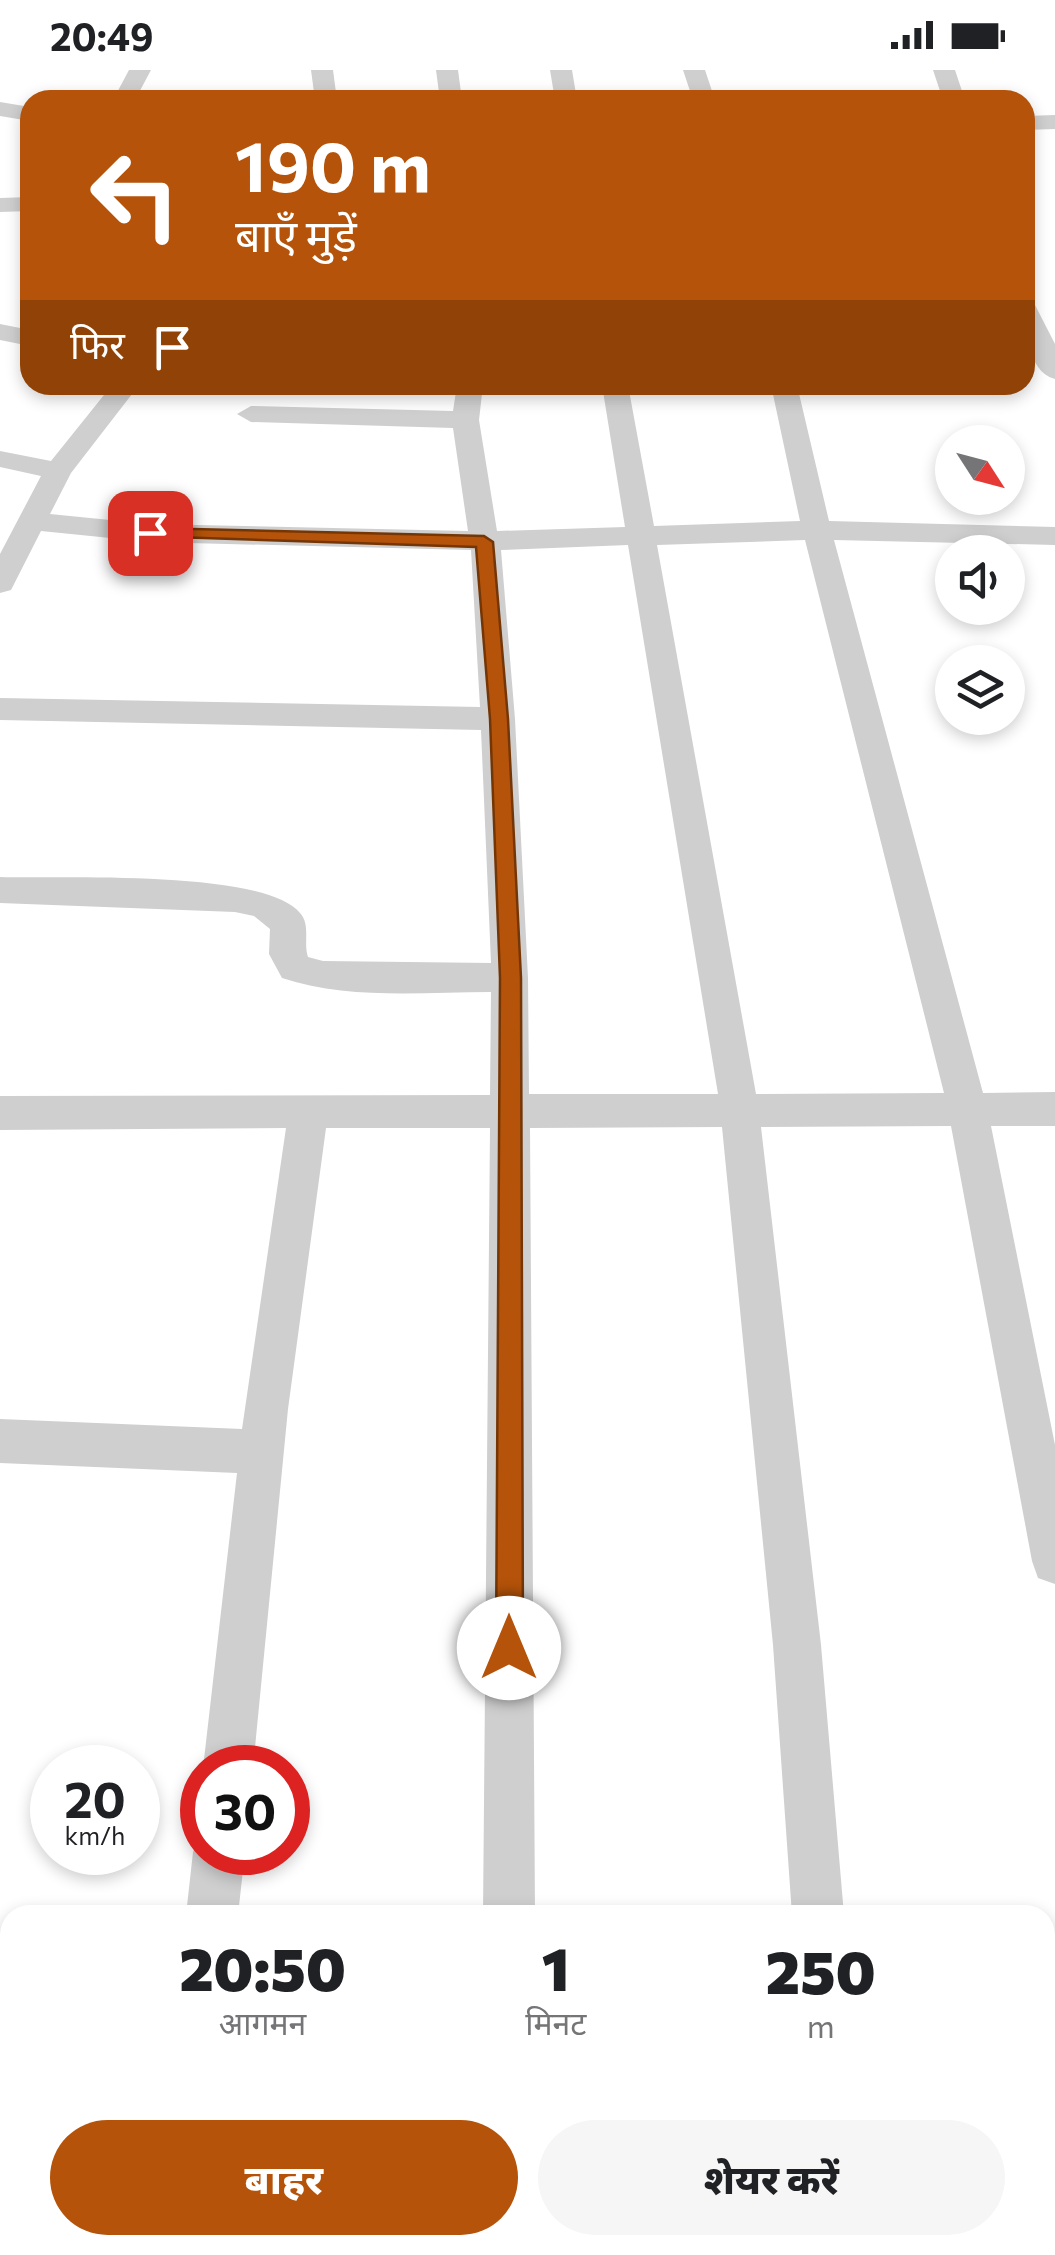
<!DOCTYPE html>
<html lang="hi">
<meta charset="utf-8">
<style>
:root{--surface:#fff;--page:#f6f6f6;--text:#202124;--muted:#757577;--accent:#b45309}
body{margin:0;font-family:Commissioner,"Noto Sans Devanagari",sans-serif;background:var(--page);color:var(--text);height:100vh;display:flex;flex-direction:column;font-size:38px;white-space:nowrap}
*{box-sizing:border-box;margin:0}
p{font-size:32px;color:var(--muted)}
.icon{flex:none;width:55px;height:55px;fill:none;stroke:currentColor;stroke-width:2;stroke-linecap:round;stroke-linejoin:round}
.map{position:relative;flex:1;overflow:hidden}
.panel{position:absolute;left:0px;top:1835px;width:1055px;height:350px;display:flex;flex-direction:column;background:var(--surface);border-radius:30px 30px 0 0;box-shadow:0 5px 15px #0003}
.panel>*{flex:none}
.guide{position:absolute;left:20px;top:20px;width:1015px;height:305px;border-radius:30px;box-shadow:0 5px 15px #0003;background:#b45309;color:#fff;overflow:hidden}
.needle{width:65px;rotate:126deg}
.tools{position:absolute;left:935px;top:355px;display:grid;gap:20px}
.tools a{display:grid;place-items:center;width:90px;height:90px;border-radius:50%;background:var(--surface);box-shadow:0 5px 15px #0003;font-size:50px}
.speed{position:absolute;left:30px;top:1675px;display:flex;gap:20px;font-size:50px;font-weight:700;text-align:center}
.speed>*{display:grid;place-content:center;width:130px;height:130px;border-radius:50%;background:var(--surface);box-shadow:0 5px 15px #0003;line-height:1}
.speed small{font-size:25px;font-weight:400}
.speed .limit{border:15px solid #d22;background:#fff;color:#111}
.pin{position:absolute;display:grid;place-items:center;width:85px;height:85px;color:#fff;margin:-42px;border-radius:20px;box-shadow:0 5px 15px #0006}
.me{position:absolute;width:110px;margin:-55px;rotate:0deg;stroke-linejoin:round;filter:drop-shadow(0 0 8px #0008)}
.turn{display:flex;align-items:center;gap:35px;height:210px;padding:0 50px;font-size:45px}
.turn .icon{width:130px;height:130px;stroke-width:2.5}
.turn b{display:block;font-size:70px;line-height:85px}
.then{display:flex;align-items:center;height:95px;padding:0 50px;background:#0003;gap:20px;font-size:38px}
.eta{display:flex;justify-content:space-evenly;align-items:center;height:170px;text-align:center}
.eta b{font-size:60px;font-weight:800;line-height:70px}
.button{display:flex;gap:20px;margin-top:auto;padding:20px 50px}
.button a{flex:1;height:115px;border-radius:60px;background:var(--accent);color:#fff;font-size:40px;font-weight:800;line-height:115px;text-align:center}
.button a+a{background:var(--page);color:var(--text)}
.status{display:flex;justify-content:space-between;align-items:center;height:70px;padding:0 50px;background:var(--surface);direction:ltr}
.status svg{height:28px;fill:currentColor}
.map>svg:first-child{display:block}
</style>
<div class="status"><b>20:49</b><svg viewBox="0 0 49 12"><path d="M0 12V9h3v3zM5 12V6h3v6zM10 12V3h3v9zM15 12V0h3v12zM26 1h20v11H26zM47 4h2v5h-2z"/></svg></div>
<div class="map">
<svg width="1055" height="2185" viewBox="0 0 1055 2185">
<rect width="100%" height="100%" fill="#fff"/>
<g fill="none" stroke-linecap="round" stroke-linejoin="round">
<g fill="#cfcfcf" fill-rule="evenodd">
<polygon points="129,0 151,0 135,30 113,30"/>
<polygon points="311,0 333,0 337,30 315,30"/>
<polygon points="436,0 458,0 462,30 440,30"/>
<polygon points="550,0 572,0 577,30 555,30"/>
<polygon points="683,0 705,0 715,30 693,30"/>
<polygon points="933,0 955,0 965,30 943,30"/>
<polygon points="0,32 30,37 30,51 0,46"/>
<polygon points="1055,45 1055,59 1025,60 1025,46"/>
<polygon points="30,127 30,141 0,142 0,128"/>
<path d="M1025 230 1034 233 1055 274V309C1026 302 1025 254 1025 230Z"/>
<polygon points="0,254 30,260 30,276 0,270"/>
<path d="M112 315H139L71 403 50 444 150 454 468 461 453 358 251 352 237 344 251 336 453 341 457 315H483L479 350 497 461 625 457 602 315H628L654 456 800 451 771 315H797L829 451 1055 457V475L834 470 983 1023 1055 1022V1056H991L1055 1375V1514L1038 1508 1032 1491 951 1056 761 1057 821 1575 844 1845H792L773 1575 722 1057 530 1058 535 1845H483L490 1058H326L288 1339 253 1698H203L237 1403 0 1393V1349L242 1359 286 1058 0 1060V1026L490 1025 491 922C422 922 348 930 282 908L269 884 270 859 254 846 235 842 0 833V807C62 809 263 799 300 843 311 855 303 873 308 887L323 891 491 893 481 660 0 650V628L480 637 471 480 150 472 41 461 11 520 0 523V484L41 406 0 397V381L51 391ZM805 470 944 1023 756 1024 657 475ZM628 475 718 1024H529L528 908 515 649 501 480Z"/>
<polygon points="202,1763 202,1782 245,1782 238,1845 186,1845 193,1782"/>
<polygon points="137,2175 195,2175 194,2185 136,2185"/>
<polygon points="474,2175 532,2175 531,2185 473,2185"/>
<polygon points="812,2175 870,2175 871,2185 813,2185"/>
</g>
</g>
<polygon fill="#b45309" stroke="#753606" stroke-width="2.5" points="150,458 484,466 493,472 508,649 521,908 523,1578 519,1587 509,1591 500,1587 496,1578 500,908 490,649 476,477 144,466 144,459"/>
</svg>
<div class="tools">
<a><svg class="needle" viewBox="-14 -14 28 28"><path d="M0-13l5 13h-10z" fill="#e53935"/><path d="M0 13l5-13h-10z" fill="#757577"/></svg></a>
<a><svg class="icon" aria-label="sound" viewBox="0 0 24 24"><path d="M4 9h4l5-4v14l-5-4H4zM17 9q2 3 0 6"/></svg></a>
<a><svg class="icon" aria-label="layers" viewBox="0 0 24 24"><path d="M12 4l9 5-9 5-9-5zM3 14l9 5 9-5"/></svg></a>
</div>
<div class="speed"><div>20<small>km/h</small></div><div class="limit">30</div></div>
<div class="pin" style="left:150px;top:463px;background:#d93025"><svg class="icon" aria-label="arrive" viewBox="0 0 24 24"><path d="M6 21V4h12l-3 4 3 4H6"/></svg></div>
<svg class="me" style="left:509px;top:1578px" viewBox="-20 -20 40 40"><circle r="19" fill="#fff"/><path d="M0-13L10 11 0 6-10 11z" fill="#b45309"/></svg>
<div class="guide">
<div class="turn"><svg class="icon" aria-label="left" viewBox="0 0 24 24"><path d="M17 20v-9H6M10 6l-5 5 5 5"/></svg><div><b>190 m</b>बाएँ मुड़ें</div></div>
<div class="then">फिर<svg class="icon" aria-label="arrive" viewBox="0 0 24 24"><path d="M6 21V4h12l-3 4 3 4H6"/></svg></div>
</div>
<section class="panel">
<div class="eta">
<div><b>20:50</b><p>आगमन</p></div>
<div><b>1</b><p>मिनट</p></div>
<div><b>250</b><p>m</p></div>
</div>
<div class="button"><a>बाहर</a><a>शेयर करें</a></div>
</section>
</div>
